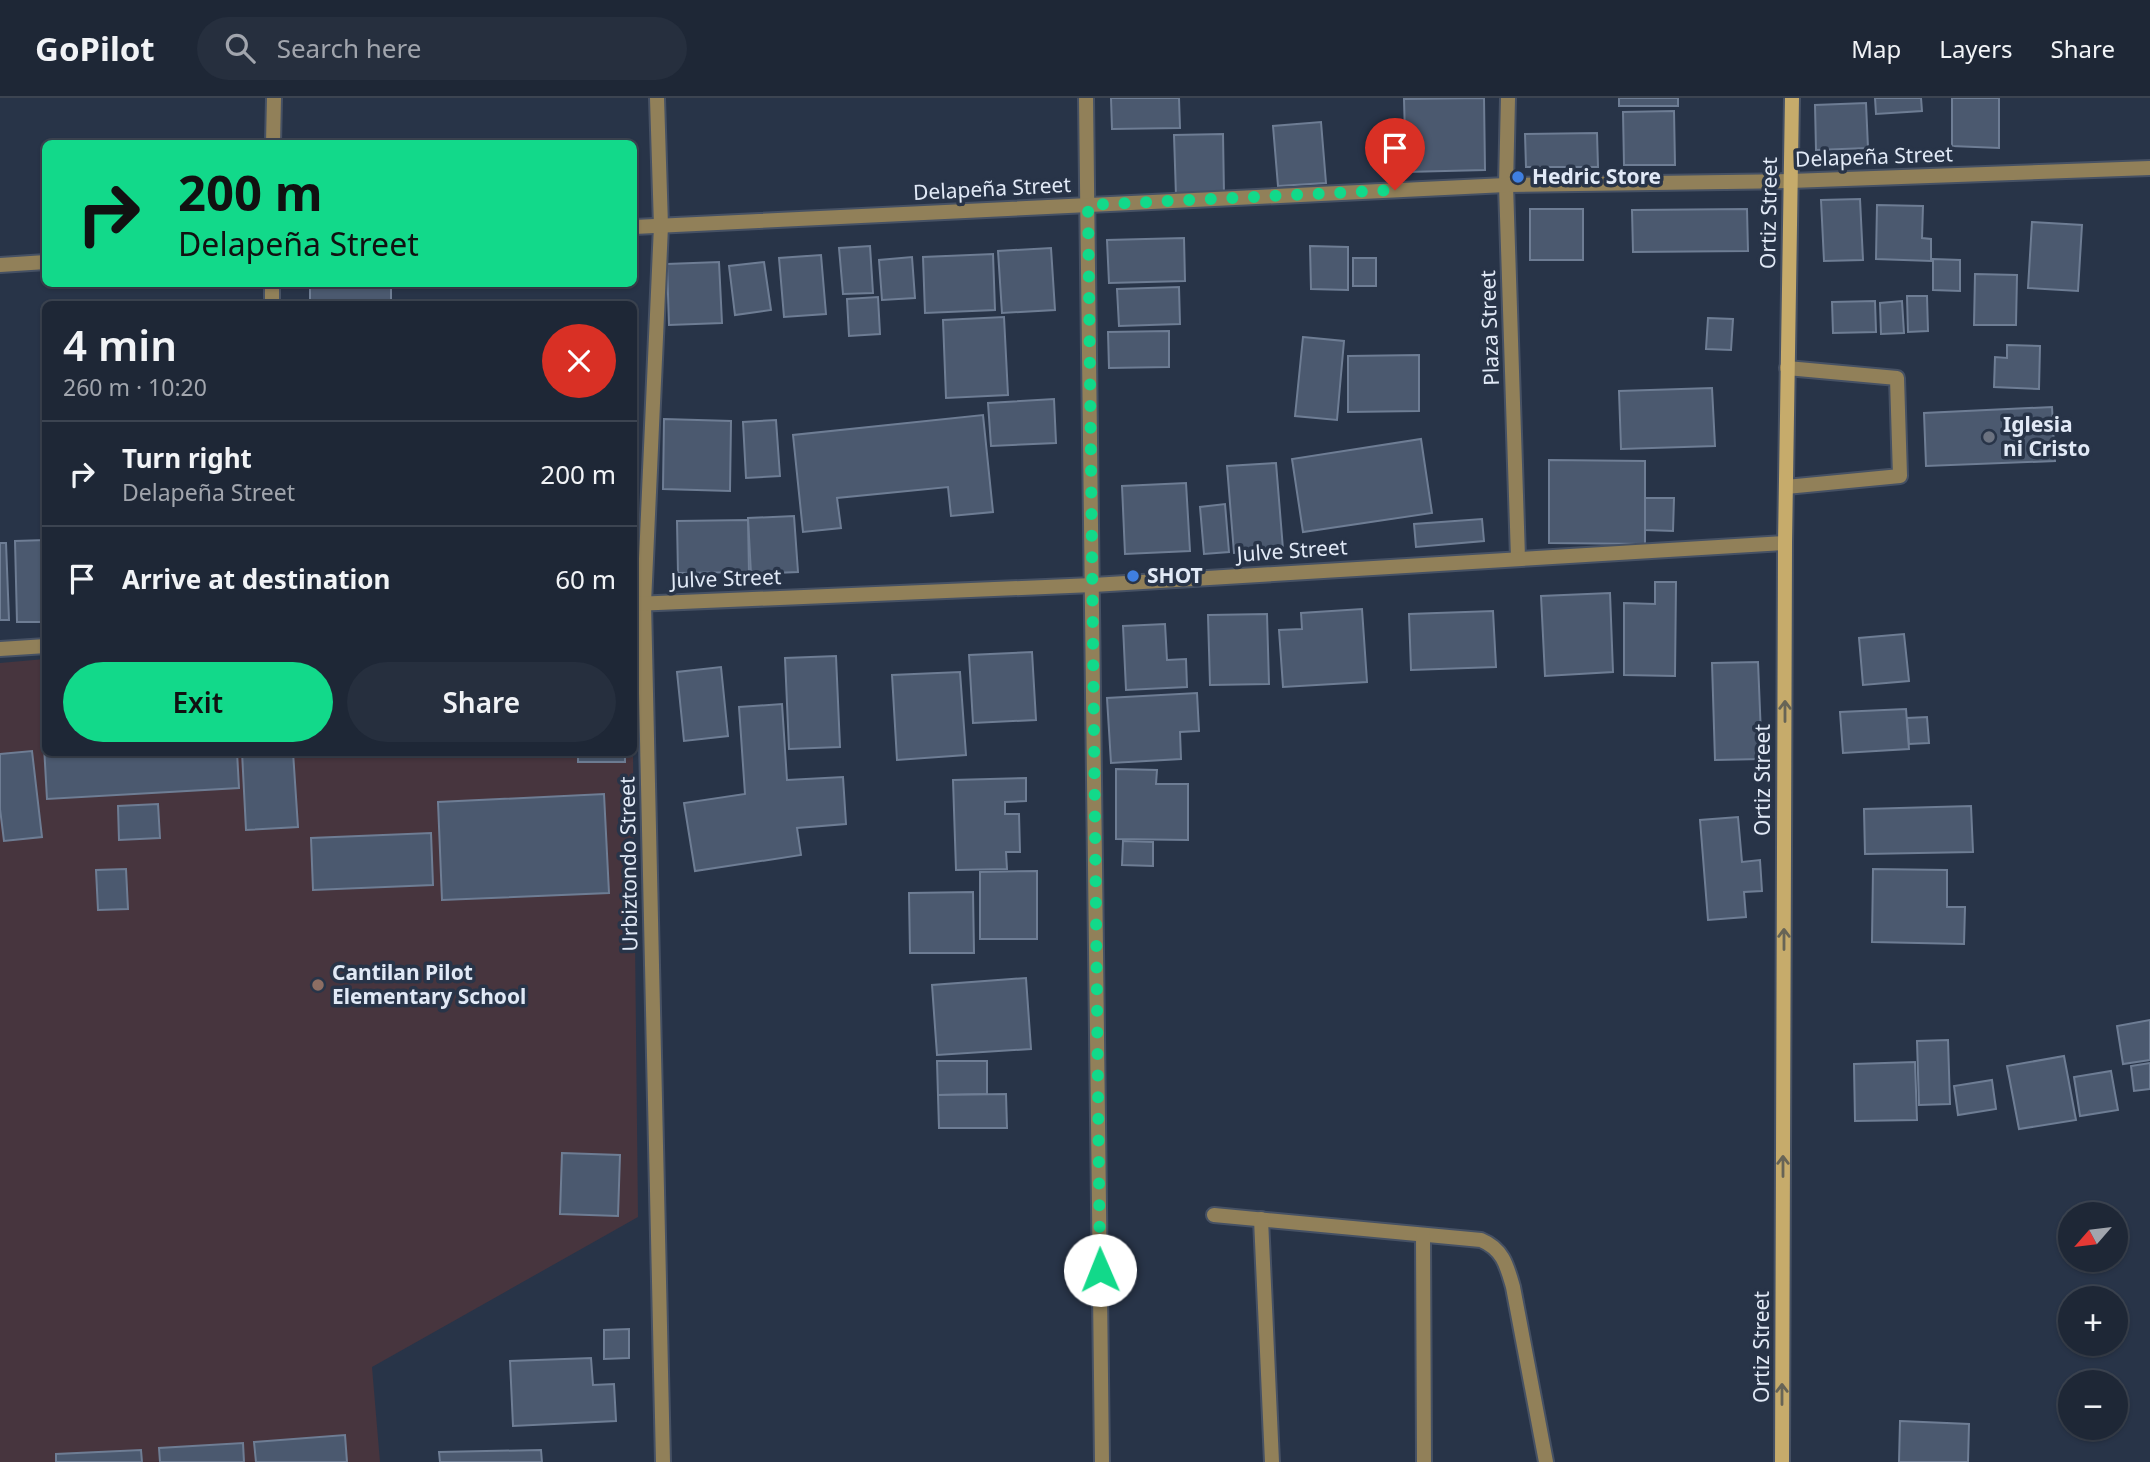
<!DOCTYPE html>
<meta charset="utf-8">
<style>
:root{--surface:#1e2736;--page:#262f3e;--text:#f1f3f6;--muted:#a1a5ad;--line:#3c4451;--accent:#12d98a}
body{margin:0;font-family:"Noto Sans",sans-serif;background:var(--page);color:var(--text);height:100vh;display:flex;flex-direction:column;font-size:26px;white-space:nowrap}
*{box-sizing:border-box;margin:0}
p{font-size:23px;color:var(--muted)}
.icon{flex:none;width:38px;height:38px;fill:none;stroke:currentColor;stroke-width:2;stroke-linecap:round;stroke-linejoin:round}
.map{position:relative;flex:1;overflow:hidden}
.panel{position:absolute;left:42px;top:203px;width:595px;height:455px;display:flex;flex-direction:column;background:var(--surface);border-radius:10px;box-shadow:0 2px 5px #0004,0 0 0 2px var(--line)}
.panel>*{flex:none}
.guide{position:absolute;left:42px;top:42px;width:595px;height:147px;border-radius:10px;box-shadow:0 2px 5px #0004,0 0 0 2px var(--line);background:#12d98a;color:#111;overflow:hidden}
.needle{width:46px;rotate:242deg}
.buttons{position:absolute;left:2058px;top:1104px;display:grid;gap:14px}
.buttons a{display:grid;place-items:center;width:70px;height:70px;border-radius:50%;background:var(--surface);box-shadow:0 2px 5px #0004,0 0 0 2px var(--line);font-size:35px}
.pin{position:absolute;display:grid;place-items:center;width:60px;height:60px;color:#fff;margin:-72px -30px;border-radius:50% 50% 50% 0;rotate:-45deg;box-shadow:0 0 7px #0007}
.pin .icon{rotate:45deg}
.me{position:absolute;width:77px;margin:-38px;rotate:359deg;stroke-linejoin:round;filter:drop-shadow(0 0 5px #0008)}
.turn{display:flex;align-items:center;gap:24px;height:147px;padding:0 21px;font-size:32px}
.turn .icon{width:91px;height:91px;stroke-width:2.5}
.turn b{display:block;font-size:49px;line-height:60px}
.round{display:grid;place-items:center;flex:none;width:74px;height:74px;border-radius:37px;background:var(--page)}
.summary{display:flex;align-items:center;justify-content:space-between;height:119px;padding:0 21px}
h1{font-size:42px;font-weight:600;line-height:52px}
.button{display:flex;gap:14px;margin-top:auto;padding:14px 21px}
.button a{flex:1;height:80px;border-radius:42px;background:var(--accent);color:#111;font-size:28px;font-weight:600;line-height:80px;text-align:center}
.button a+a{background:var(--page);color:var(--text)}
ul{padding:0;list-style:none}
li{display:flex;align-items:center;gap:21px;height:105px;padding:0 21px;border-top:2px solid var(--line)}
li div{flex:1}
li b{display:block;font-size:26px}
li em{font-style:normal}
header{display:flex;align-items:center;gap:42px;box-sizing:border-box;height:98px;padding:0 35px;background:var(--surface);border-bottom:2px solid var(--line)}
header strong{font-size:33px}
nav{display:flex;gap:38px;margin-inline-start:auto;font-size:24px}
.search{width:490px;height:63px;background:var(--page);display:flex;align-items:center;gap:18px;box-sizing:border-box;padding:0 24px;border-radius:38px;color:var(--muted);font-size:26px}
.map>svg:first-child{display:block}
</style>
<header>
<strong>GoPilot</strong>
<div class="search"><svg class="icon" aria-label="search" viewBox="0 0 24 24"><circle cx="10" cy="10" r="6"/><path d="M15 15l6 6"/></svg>Search here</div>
<nav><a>Map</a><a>Layers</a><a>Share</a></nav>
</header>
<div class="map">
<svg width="2150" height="1364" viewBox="0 0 2150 1364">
<rect width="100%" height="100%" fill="#283448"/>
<polygon fill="#47353e" points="45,561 46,654 633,655 638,1119 372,1269 380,1364 0,1364 0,565"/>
<g fill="#4b596f" stroke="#6e7d94" stroke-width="2">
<polygon points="1111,0 1179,0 1180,30 1112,31"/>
<polygon points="1484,0 1485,72 1406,74 1404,1"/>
<rect x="1619" y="0" width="59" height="8"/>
<polygon points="1875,0 1921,0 1922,13 1876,16"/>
<polygon points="1952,0 1999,0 1999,50 1952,48"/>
<polygon points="1866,5 1868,50 1816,52 1815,7"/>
<polygon points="1674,13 1675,67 1624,67 1623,14"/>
<polygon points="1321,24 1326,85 1278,88 1273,28"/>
<polygon points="1597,35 1598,69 1526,69 1525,36"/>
<polygon points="1223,36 1224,97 1176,98 1174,37"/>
<polygon points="1860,101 1863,162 1824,163 1821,102"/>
<polygon points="1877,107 1923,108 1922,140 1931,141 1931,163 1876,161"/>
<rect x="1530" y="111" width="53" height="51"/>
<polygon points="1747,111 1748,153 1633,154 1632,112"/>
<polygon points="2032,124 2082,127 2078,193 2028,190"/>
<polygon points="1184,140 1185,183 1109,185 1107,142"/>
<polygon points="870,148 873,195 843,196 839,150"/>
<polygon points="1310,148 1348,149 1348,192 1311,191"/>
<polygon points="1051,150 1055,212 1002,215 998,153"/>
<polygon points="993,156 995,212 925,215 923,159"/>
<polygon points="821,157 826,216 784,219 779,160"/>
<polygon points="912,159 915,200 882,202 879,162"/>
<rect x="1353" y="160" width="23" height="28"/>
<polygon points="1933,161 1960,162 1960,193 1933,192"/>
<polygon points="719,164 722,225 669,227 667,166"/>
<polygon points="764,164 771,212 735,217 729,168"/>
<polygon points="1975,176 2017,177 2016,227 1974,227"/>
<polygon points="310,188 391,189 391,206 310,206"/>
<polygon points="1179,189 1180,226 1119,228 1117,191"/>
<polygon points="1907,198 1927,198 1928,233 1908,234"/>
<polygon points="878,199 880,236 849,238 847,201"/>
<polygon points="1875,203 1876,234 1833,235 1832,204"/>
<polygon points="1902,203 1904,235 1881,236 1880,205"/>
<polygon points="1004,219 1008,297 946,300 943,222"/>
<polygon points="1708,220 1733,221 1731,252 1706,251"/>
<polygon points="1169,233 1169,269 1109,270 1108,234"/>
<polygon points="1303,239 1344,243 1337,322 1295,318"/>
<polygon points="2007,247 2040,248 2039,291 1994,289 1995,259 2007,260"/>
<polygon points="1419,257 1419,313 1348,314 1348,258"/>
<polygon points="1712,290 1715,348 1621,351 1619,293"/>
<polygon points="1054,301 1056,345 991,348 988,305"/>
<polygon points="2052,309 2055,363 1926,368 1924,315"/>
<polygon points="983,317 993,414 951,418 948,389 837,400 841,430 803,434 793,337"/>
<polygon points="664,321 731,323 730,393 663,391"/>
<polygon points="776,322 780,378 746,380 743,324"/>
<polygon points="1421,341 1432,415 1303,434 1292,361"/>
<polygon points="1549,362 1645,363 1645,446 1549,445"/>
<polygon points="1276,365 1283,451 1234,455 1227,368"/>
<polygon points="1186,385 1190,453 1125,456 1122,388"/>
<polygon points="1645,400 1674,400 1673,433 1645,432"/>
<polygon points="1225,406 1229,454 1204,456 1200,409"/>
<polygon points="794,418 798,474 751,476 748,420"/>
<polygon points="1482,421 1484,443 1416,449 1414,426"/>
<polygon points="748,422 749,474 678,475 677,423"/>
<polygon points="46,442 46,524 17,524 15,443"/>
<polygon points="0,445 6,445 9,522 0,522"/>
<polygon points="1655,484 1676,484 1675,578 1624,577 1624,505 1655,506"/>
<polygon points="1610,495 1613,574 1545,578 1541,498"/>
<polygon points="1362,511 1367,584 1283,589 1279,532 1302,531 1301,515"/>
<polygon points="1493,513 1496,569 1411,572 1409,516"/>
<polygon points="1267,516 1269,586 1210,587 1208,517"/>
<polygon points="1165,526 1167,562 1186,561 1187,589 1126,592 1123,528"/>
<polygon points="1904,536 1909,583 1863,587 1859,540"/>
<polygon points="1032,554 1036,622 973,625 969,557"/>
<polygon points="836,558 840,649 789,651 785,560"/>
<polygon points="1758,564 1762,661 1715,662 1712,565"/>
<polygon points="721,569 728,638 684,643 677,574"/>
<polygon points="960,574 966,657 897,662 892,577"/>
<polygon points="1197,595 1199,633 1180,634 1181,661 1111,665 1107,600"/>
<polygon points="782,606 787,682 843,679 846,726 797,730 801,757 695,773 684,705 745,696 739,609"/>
<polygon points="1906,611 1909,651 1843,655 1840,614"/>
<polygon points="1927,619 1929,645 1909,646 1907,620"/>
<polygon points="44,648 46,654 237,654 239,690 47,701"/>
<polygon points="32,653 42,739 4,743 0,711 0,656"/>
<polygon points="242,654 293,654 298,729 246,732"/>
<rect x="578" y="654" width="47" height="10"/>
<polygon points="1116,671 1157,672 1156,686 1188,686 1188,742 1116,741"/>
<polygon points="1026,680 1026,703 1005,704 1005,716 1019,716 1020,754 1006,754 1007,771 956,772 953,682"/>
<polygon points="604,696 609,795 442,802 438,704"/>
<polygon points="158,706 160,740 119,742 118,708"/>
<polygon points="1971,708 1973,754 1865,756 1864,711"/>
<polygon points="1738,719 1742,764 1760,762 1762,793 1744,794 1746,819 1708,822 1700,722"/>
<polygon points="431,735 433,787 313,792 311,740"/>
<polygon points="1123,743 1153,744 1153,768 1122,767"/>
<polygon points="126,771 128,811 98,812 96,772"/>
<polygon points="1873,771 1947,772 1947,809 1965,809 1964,846 1872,844"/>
<polygon points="1037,773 1037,841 980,841 980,774"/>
<polygon points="973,794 974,855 910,855 909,795"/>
<polygon points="1026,880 1031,951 937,957 932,887"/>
<polygon points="2150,922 2150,962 2123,966 2117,928"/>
<polygon points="1948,942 1950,1006 1919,1007 1917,943"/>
<polygon points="2064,958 2076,1022 2019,1031 2007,968"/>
<polygon points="937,963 987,963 987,996 938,997"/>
<polygon points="1915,964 1917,1022 1855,1023 1854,966"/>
<polygon points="2150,965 2150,991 2134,993 2131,968"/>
<polygon points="2111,973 2118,1012 2080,1018 2074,979"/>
<polygon points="1992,982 1996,1011 1958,1017 1954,988"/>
<polygon points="1006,996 1007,1030 939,1030 938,997"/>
<polygon points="562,1055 620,1057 618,1118 560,1116"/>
<polygon points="629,1231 629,1260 604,1261 604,1232"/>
<polygon points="591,1260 593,1287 614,1286 616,1323 513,1328 510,1263"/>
<polygon points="1900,1323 1969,1326 1968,1364 1899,1364"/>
<polygon points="345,1337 347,1364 256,1364 254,1344"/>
<polygon points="243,1345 244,1364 160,1364 159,1350"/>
<polygon points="141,1352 142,1364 56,1364 56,1356"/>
<polygon points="541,1352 542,1364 440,1364 439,1354"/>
</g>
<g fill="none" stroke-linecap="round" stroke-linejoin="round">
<defs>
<polyline id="lane" points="1786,389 1900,378 1897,280 1787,270"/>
<g id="street">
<polyline points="657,0 661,128 644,505 663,1364"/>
<polyline points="1086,0 1102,1364"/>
<polyline points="1508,0 1506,87 1518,460"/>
<polyline points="273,46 274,0"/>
<polyline points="634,129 1506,87 1790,83 2150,70"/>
<polyline points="0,167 46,164"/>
<polyline points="272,206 272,186"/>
<polyline points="634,506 1093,487 1785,445"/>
<polyline points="0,551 46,548"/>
<path d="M1214 1117 1481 1142C1503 1151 1507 1168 1513 1189L1546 1364"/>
<polyline points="1261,1121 1272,1364"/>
<polyline points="1423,1137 1424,1364"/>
</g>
<polyline id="secondary" points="1782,1364 1785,445 1792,0"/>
</defs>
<use href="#lane" stroke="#465164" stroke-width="18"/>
<use href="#street" stroke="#465164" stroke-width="18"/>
<use href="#secondary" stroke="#465164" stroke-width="18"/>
<use href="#lane" stroke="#918059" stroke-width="14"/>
<use href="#street" stroke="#918059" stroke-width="14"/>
<use href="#secondary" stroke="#c6ab6b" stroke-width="14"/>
</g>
<defs><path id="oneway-shaft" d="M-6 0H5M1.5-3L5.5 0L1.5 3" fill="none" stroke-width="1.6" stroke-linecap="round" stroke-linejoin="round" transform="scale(1.75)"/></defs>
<g stroke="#676456">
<use href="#oneway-shaft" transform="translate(1785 613) rotate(-90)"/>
<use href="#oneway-shaft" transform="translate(1784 841) rotate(-90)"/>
<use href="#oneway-shaft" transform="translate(1783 1068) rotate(-90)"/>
<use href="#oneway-shaft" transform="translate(1782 1296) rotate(-90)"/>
</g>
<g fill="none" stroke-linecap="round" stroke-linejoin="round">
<polyline stroke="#12d98a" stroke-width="12" stroke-dasharray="0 21.6" points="1100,1172 1088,107 1395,92"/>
</g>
<g fill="#3f7fe0" stroke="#283448" stroke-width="2.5">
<circle cx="1518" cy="79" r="7"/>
<circle cx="1133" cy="478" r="7"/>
</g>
<circle fill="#6b7280" stroke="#283448" stroke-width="2.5" cx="1989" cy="339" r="7"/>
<circle fill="#8d6e63" stroke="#283448" stroke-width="2.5" cx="318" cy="887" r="7"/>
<g text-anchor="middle" stroke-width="7" stroke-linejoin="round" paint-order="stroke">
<g font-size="21" fill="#e1e9f6" stroke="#283448">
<text transform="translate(1874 59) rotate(-2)" y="7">Delapeña Street</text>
<text transform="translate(992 91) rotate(-3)" y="7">Delapeña Street</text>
<text transform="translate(1769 115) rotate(-89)" y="7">Ortiz Street</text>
<text transform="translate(1490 230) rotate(-92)" y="7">Plaza Street</text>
<text transform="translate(1292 453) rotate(-4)" y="7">Julve Street</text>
<text transform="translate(726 481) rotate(-2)" y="7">Julve Street</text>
<text transform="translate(1763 682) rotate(-90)" y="7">Ortiz Street</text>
<text transform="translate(629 766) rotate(-91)" y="7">Urbiztondo Street</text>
<text transform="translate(1762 1249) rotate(-90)" y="7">Ortiz Street</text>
</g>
<g font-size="21" font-weight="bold" fill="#e1e9f6" stroke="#283448" text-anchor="start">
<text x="1532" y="86">Hedric Store</text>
<text x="2003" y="334">Iglesia<tspan x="2003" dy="24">ni Cristo</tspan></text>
<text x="1147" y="485">SHOT</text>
<text x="332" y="882">Cantilan Pilot<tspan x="332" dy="24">Elementary School</tspan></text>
</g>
</g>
</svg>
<div class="buttons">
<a><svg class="needle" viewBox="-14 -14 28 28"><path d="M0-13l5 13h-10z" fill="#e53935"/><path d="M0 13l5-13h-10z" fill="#a1a5ad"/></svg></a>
<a>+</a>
<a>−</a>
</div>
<div class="pin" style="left:1395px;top:92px;background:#d93025"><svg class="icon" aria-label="arrive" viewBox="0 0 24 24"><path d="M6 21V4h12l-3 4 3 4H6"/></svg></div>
<svg class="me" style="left:1100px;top:1172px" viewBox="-20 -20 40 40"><circle r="19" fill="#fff"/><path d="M0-13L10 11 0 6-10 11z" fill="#12d98a"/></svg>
<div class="guide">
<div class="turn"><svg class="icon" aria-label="right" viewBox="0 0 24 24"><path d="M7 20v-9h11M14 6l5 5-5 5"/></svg><div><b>200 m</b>Delapeña Street</div></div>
</div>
<section class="panel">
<div class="summary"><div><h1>4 min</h1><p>260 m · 10:20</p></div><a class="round" style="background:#d93025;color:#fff"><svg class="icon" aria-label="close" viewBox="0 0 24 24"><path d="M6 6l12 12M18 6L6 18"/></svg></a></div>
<ul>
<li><svg class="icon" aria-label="right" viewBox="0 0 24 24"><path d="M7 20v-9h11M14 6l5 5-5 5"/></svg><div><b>Turn right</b><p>Delapeña Street</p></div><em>200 m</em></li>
<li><svg class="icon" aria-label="arrive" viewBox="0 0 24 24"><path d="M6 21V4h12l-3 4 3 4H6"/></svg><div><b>Arrive at destination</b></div><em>60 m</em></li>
</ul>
<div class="button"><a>Exit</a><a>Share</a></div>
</section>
</div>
